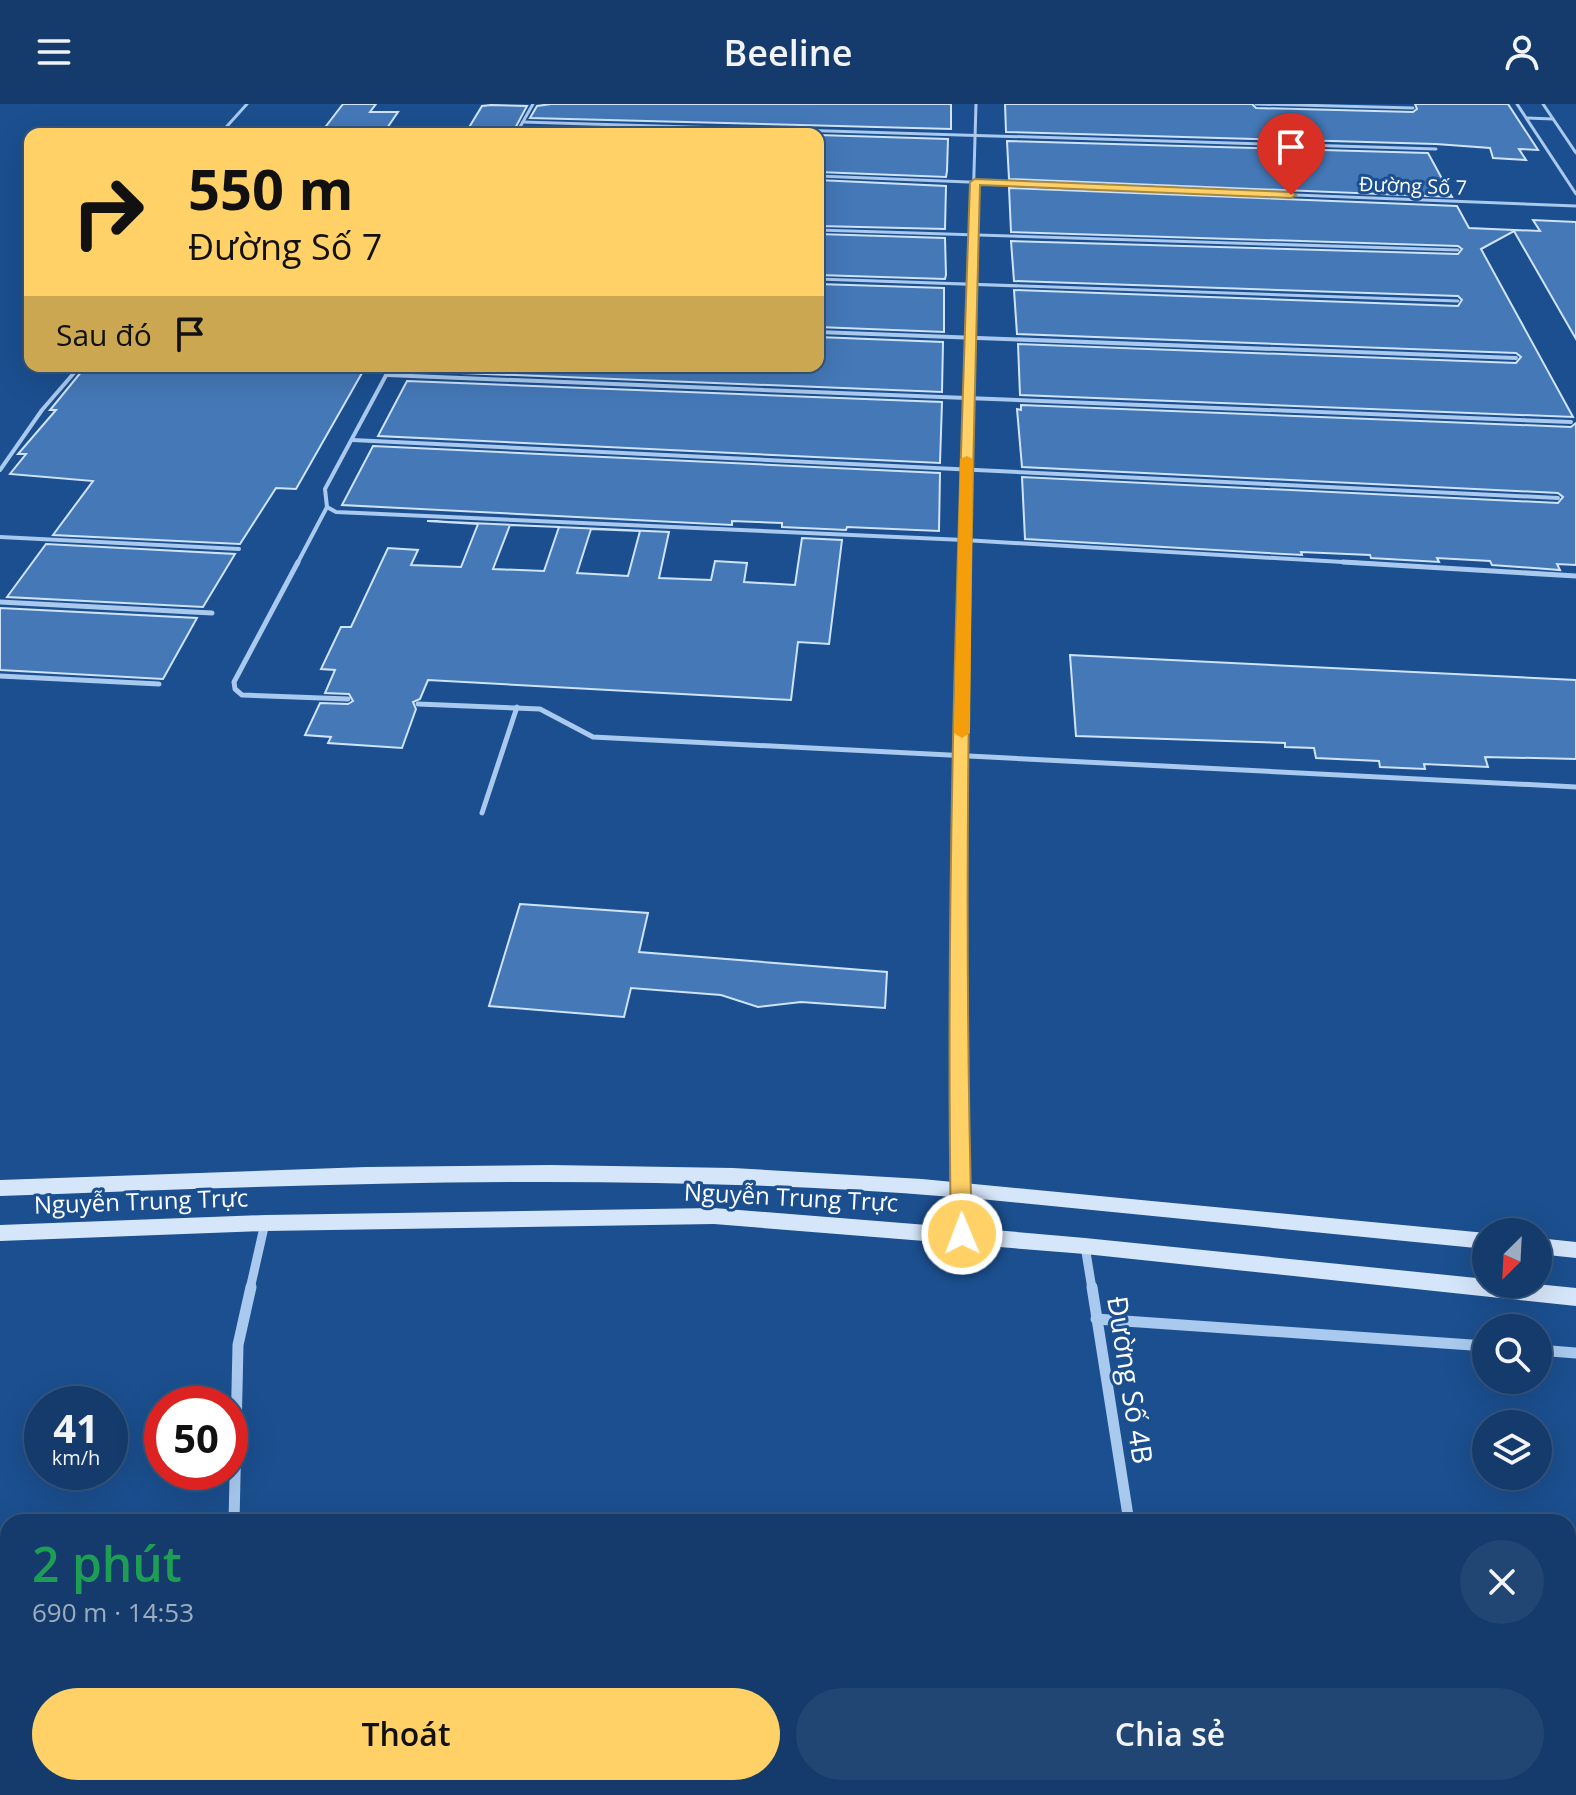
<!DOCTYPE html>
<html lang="vi">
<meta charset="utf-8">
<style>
:root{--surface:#143b6b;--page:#214673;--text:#f1f3f6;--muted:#9dadc1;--line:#33557e;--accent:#ffd166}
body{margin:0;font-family:"Open Sans",sans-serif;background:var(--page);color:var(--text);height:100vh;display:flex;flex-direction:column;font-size:30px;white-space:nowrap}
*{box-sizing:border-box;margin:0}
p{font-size:26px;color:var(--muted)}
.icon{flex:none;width:44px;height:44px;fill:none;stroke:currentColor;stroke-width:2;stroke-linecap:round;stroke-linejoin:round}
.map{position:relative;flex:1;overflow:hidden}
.panel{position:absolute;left:0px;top:1410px;width:1576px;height:282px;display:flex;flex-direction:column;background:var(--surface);border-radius:24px 24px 0 0;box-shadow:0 8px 32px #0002,0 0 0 2px var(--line)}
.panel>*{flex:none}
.banner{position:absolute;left:24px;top:24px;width:800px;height:244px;border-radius:16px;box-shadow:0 8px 32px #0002,0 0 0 2px var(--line);background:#ffd166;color:#111;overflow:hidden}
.needle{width:52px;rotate:204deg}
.buttons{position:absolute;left:1472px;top:1114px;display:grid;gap:16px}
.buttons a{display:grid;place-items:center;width:80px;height:80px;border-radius:50%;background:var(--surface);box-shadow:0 8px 32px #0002,0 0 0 2px var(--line);font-size:40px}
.speed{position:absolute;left:24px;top:1282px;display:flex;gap:16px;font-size:40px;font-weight:700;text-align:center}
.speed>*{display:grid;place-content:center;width:104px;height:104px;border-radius:50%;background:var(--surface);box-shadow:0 8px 32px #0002,0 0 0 2px var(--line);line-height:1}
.speed small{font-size:20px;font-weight:400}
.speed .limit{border:12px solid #d22;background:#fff;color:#111}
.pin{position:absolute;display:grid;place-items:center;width:68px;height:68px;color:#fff;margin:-82px -34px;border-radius:50% 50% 50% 0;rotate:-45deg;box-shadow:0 0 8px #0007}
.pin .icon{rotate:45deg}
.me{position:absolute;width:88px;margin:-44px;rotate:359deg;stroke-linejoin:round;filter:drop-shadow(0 0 6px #0008)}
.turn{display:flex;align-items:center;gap:28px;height:168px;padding:0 32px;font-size:36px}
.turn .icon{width:104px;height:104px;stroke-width:2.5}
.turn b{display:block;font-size:56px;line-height:68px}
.then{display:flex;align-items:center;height:76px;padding:0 32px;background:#0003;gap:16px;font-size:30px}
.round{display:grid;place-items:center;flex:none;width:84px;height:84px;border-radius:42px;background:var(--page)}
.overview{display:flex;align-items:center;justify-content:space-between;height:136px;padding:0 32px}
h1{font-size:48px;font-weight:600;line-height:60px;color:#1e9e55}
.primary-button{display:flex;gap:16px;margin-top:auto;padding:16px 32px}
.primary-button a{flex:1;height:92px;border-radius:48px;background:var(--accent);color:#111;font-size:32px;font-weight:600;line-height:92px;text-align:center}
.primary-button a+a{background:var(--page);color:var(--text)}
header{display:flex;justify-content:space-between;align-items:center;height:104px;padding:0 32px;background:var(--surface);font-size:36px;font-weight:600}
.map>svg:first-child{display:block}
</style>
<header><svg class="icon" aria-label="menu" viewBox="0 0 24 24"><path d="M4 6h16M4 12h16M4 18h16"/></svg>Beeline<svg class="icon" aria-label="person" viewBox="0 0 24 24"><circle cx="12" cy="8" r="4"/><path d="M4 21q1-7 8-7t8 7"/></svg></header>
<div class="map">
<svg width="1576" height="1691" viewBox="0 0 1576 1691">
<rect width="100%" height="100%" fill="#1b4f8f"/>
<g fill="#4478b7" stroke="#cfe3fa" stroke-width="2" fill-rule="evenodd">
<polygon points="343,0 376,0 370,8 398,8 383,30 320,30"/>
<polygon points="551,0 951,0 951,25 530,14 537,2"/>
<polygon points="1005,0 1252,0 1256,4 1413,8 1417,5 1415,0 1508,0 1538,46 1519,45 1526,56 1493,54 1490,44 1436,40 1006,28"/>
<polygon points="491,1 527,2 512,30 465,30 482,2"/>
<polygon points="525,23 777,30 521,30"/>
<polygon points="818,31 948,35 947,67 946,73 818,68"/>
<polygon points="1007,37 1428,49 1452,93 1009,75"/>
<polygon points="818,76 946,82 945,125 818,122"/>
<polygon points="1009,84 1457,102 1469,124 1540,127 1533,116 1576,118 1576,235 1514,127 1481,145 1573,313 1020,291 1018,240 1516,259 1521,253 1516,249 1017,230 1014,186 1458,202 1462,196 1458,192 1014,177 1011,137 1458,150 1462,145 1458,142 1011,128"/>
<polygon points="818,130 945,134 946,171 945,175 818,171"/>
<polygon points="818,180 944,184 944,228 818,223"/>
<polygon points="818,233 943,238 942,288 412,267 415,262 818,262"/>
<polygon points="86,262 151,265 152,262 366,262 296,385 276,384 240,440 53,431 93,377 10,370 26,350 18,350 56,306 50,306"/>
<polygon points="407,277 942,298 940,359 378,332"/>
<polygon points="1021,301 1571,323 1576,319 1576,461 1557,460 1560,466 1492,461 1490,457 1437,454 1439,458 1371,454 1370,451 1301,448 1302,451 1025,435 1022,373 1558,399 1563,393 1558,389 1022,363 1017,305 1021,306"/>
<polygon points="373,342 940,369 939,427 847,423 846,426 782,423 782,419 732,417 732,421 342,401"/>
<path d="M427 417 669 428 659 474 711 476 715 457 747 459 744 478 795 481 802 434 842 436 829 540 798 538 791 596 428 576 420 595 413 598 416 605 402 644 328 639 331 633 305 631 320 599 348 600 353 597 349 590 325 589 335 566 321 565 341 523H351L388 444 418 446 411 461 461 463 478 420ZM510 421 559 423 544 467 493 465ZM591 425 640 427 628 472 577 469Z"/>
<polygon points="46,440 235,450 203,503 7,493"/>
<polygon points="0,504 197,514 163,575 0,566"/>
<polygon points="1070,551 1576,576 1576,655 1485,653 1488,663 1424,660 1425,665 1380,663 1379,657 1316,654 1314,644 1285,643 1285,639 1076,632"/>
<polygon points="520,800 648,809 639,848 887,868 885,904 801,898 758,903 721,891 631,884 624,913 489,902"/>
</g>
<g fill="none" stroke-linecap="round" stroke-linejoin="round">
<g stroke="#a9c9ee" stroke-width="3">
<polyline points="1256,0 1413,4"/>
<polyline points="1517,0 1576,90"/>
<polyline points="1543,0 1576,49"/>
<polyline points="1527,14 1553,15"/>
<polyline points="523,18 1436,45"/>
<polyline points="220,30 247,0"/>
<polyline points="516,30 533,0"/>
<polyline points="818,72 1576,102"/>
<polyline points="818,126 1458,146"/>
<polyline points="818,175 1458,197"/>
<polyline points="970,205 976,0"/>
</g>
<g stroke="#a9c9ee" stroke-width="4">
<polyline points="818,228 1516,254"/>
<polyline points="391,262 325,385 327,403 336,408 964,436 1377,460"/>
<polyline points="387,271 1571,318"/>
<polyline points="352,336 1558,394"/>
<polyline points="0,366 42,306 80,262"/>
<polyline points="0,433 239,445"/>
<polyline points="297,460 327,403"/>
<polyline points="964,460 970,203"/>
</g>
<g stroke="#a9c9ee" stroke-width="5">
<polyline points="298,458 234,578 235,585 242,591 348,595"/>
<polyline points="1343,458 1576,472"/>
<polyline points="0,498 212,509"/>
<polyline points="0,572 159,580"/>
<polyline points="418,600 540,605 593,633 1576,683"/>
<polyline points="482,709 517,603"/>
<polyline points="959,782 964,458"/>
</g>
<polyline stroke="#a9c9ee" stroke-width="6" points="959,780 957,929 961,1086"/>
<g stroke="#a9c9ee" stroke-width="9">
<polyline points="1085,1142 1092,1185"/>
<polyline points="250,1185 265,1119"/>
</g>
<g stroke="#a9c9ee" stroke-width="11">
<polyline points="1092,1183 1129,1418"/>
<polyline points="1096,1215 1486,1242"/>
<polyline points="1538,1246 1576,1249"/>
<polyline points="234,1418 238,1241 251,1183"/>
<polyline points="1568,1520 1576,1521"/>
<polyline points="1153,1684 1153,1691"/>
<polyline points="1497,1684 1499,1691"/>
<polyline points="200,1691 201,1684"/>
</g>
<g fill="#d6e6fa" fill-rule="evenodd">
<path d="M550 1061 733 1064 922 1075 1486 1129V1145L970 1094 971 1124 1085 1134 1486 1175V1180H1536L1576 1184V1202L1085 1150 714 1120 265 1127 0 1137V1121L265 1111 714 1104 952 1123V1093C635 1067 318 1080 0 1092V1076L366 1063Z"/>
<polygon points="1538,1134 1576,1138 1576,1154 1538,1150"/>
</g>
</g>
<path fill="#ffd166" stroke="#a68842" stroke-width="2" d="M975 75 1291 88 1296 91 1291 94 980 81C971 431 962 781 972 1130L969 1137 962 1140 954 1137 951 1130C945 779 958 429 970 78Z"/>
<polygon fill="#f59e0b" points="967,352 973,355 970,629 962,634 954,629 960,355"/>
<g text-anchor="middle" stroke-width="6" stroke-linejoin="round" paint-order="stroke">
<g font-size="20" fill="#fff" stroke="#1b4f8f">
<text transform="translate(1413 82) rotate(2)" y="7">Đường Số 7</text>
</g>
<g font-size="24" fill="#fff" stroke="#1b4f8f">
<text transform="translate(791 1094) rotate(3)" y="8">Nguyễn Trung Trực</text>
<text transform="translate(141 1098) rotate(-2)" y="8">Nguyễn Trung Trực</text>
</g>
<g font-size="28" fill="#fff" stroke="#1b4f8f">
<text transform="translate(1130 1276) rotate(81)" y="10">Đường Số 4B</text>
</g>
</g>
</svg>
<div class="buttons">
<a><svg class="needle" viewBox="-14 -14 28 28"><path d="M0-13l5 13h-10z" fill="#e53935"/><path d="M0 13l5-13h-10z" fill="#9dadc1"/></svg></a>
<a><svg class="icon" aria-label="search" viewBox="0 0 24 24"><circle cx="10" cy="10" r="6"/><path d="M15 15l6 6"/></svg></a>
<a><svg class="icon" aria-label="layers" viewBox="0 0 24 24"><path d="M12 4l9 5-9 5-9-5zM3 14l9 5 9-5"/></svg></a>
</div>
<div class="speed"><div>41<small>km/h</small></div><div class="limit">50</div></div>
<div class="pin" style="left:1291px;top:91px;background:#d93025"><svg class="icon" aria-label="arrive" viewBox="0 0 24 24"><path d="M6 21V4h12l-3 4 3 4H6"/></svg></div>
<svg class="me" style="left:962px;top:1130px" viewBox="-20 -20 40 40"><circle r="17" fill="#ffd166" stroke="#fff" stroke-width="3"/><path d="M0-11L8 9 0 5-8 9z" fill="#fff"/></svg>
<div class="banner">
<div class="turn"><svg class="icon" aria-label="right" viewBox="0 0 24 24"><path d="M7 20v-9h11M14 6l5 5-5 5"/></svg><div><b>550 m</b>Đường Số 7</div></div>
<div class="then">Sau đó<svg class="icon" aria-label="arrive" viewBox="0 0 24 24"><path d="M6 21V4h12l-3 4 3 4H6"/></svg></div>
</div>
<section class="panel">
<div class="overview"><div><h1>2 phút</h1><p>690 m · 14:53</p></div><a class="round"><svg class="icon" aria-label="close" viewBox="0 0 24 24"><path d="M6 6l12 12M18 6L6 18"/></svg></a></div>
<div class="primary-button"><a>Thoát</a><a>Chia sẻ</a></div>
</section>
</div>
